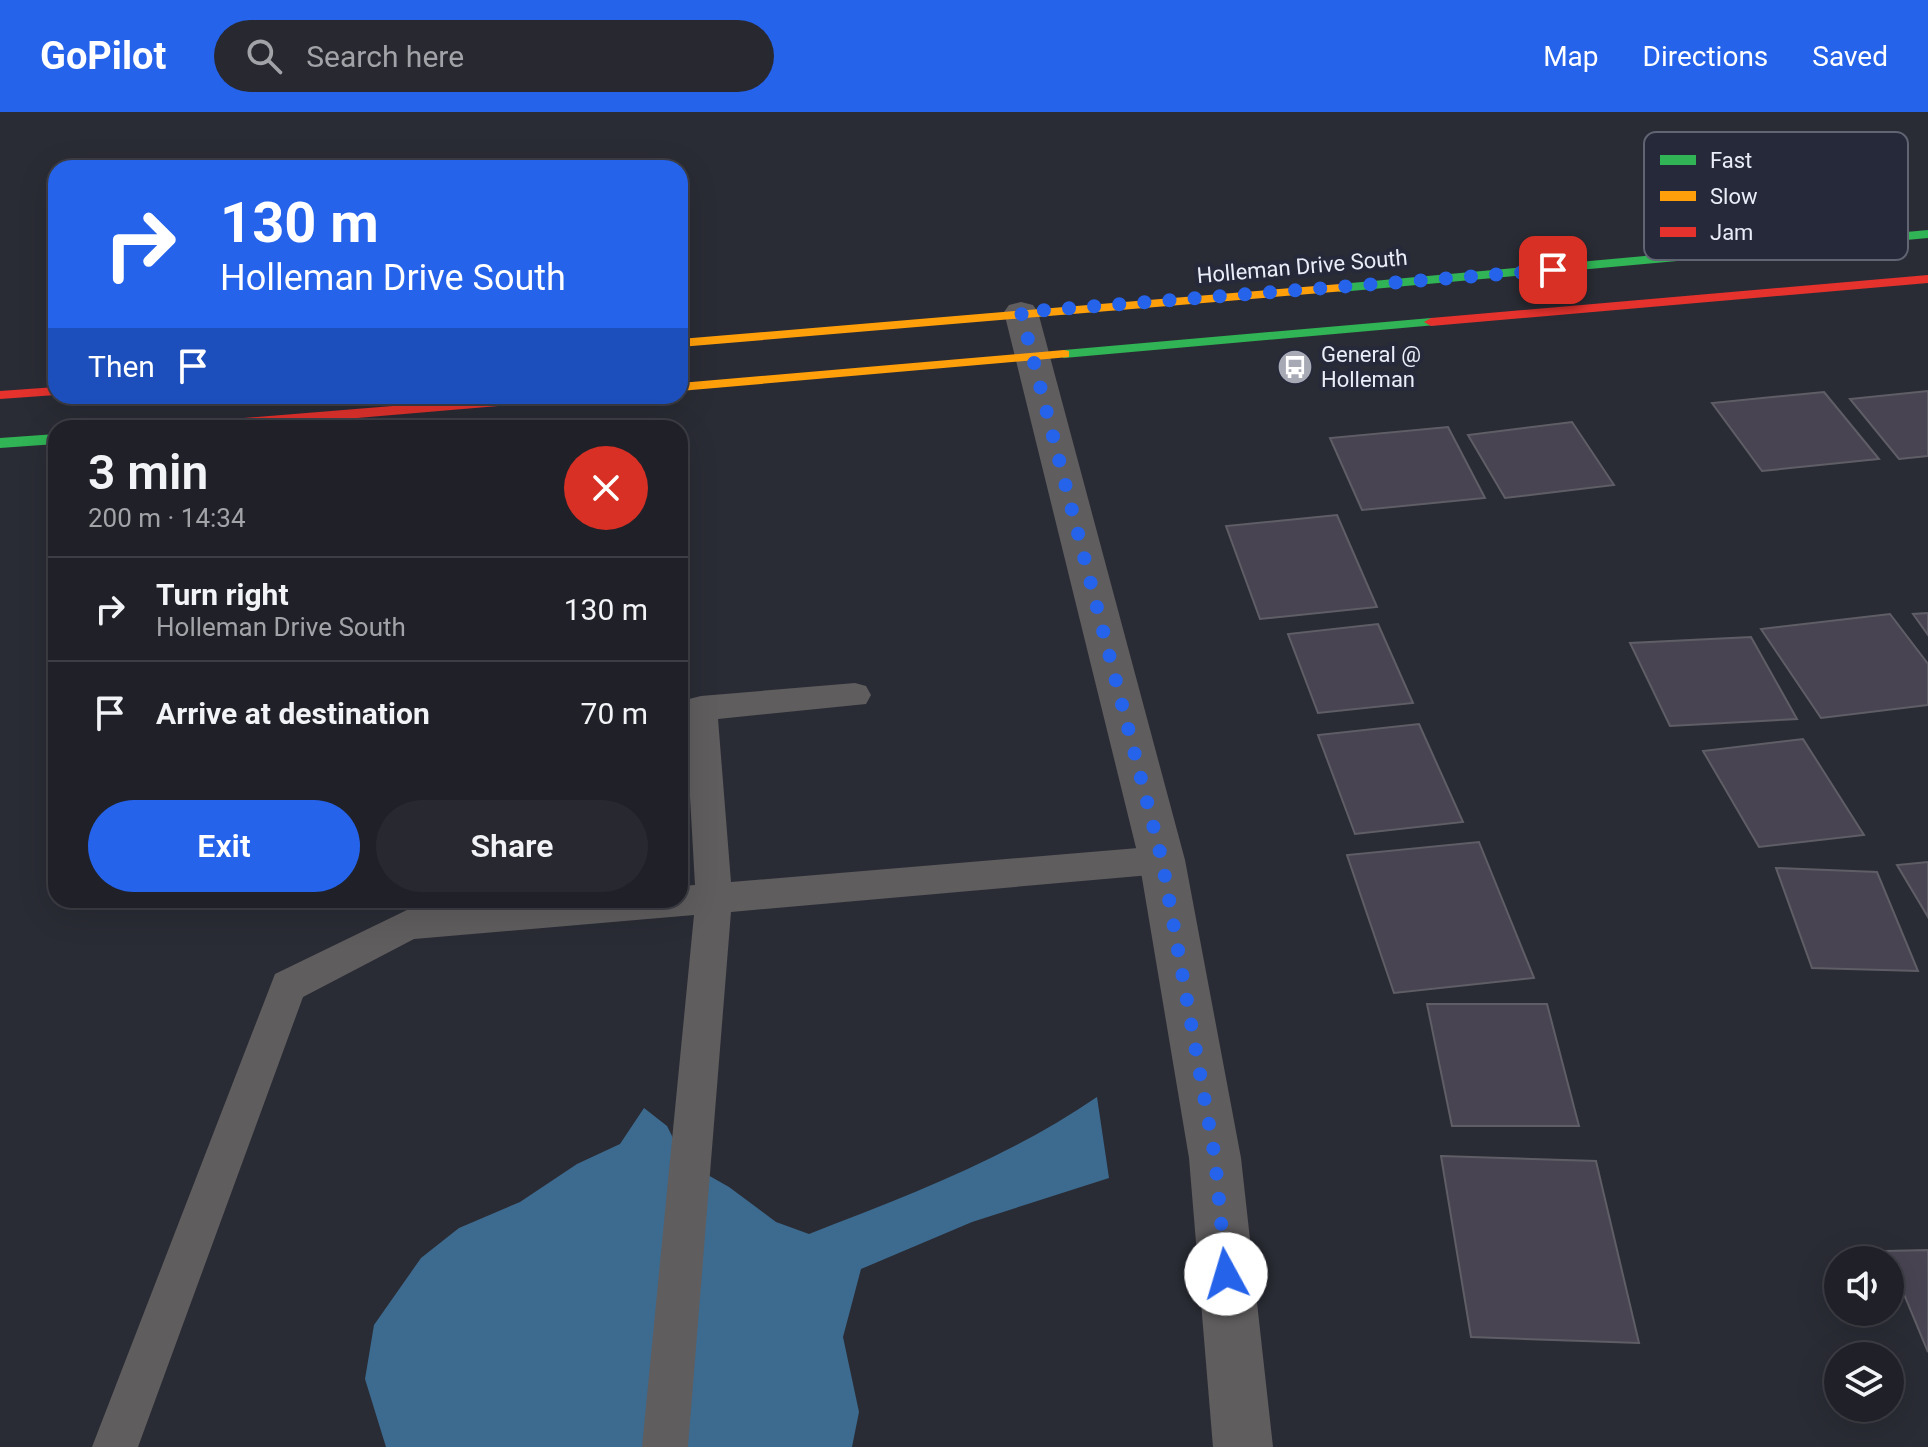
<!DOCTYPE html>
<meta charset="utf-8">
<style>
:root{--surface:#202128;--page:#282930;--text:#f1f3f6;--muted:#a2a3a8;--line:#3d3e45;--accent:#2563eb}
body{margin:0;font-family:Roboto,sans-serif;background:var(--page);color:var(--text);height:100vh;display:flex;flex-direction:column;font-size:30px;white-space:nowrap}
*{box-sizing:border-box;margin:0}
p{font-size:26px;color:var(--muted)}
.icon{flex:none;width:44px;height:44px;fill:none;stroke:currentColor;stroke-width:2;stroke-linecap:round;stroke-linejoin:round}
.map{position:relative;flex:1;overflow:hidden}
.drawer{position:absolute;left:48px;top:308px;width:640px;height:488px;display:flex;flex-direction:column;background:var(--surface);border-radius:24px;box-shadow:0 8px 32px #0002,0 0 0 2px var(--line)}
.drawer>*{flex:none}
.hud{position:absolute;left:48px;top:48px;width:640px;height:244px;border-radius:24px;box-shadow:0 8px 32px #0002,0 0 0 2px var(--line);background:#2563eb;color:#fff;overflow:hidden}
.buttons{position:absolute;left:1824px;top:1134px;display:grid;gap:16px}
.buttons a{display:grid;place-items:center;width:80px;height:80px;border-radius:50%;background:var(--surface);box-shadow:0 8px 32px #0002,0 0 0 2px var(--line);font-size:40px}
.pin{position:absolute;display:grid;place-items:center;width:68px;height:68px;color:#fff;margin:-34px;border-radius:16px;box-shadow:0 4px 12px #0006}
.me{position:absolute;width:88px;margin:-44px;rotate:354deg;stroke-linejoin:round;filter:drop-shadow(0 0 6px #0008)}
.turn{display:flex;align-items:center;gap:28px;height:168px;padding:0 40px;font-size:36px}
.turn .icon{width:104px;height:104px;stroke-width:2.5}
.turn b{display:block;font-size:56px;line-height:68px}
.then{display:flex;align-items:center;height:76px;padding:0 40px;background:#0003;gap:16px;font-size:30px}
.round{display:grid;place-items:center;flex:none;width:84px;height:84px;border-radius:42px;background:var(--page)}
.head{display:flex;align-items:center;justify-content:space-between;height:136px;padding:0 40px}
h1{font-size:48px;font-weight:600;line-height:60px}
.action{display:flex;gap:16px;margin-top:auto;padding:16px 40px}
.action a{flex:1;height:92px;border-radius:48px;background:var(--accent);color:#fff;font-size:32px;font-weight:600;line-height:92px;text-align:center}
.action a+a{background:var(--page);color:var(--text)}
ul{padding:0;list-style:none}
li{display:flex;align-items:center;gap:24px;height:104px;padding:0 40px;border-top:2px solid var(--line)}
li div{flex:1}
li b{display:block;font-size:30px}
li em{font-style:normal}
header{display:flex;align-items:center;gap:48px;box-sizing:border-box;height:112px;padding:0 40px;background:var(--accent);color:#fff}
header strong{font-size:38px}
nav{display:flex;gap:44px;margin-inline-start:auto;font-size:28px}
.search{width:560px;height:72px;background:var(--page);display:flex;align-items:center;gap:20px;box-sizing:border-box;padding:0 28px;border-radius:44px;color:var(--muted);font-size:30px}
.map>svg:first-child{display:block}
</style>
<header>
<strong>GoPilot</strong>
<div class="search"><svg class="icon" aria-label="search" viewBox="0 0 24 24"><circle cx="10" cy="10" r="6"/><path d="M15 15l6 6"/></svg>Search here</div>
<nav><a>Map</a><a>Directions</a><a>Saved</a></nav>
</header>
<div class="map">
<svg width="1928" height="1335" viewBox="0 0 1928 1335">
<rect width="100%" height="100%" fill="#2a2c35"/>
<path fill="#3d6b8f" d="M1097 985 1109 1066 972 1110 861 1157 843 1225 859 1300 852 1335H386L365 1267 374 1213 421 1146 459 1116 520 1090 577 1052 620 1032 644 996 667 1014 685 1050 729 1075 776 1110 809 1122C909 1083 1008 1046 1097 985Z"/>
<g fill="#484452" stroke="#5f5e66" stroke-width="2">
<polygon points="1928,279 1928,344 1899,347 1850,287"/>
<polygon points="1824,280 1879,347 1762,359 1712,291"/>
<polygon points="1572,310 1614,373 1505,386 1468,323"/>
<polygon points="1448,315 1485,386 1362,398 1330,326"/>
<polygon points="1337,403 1377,495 1260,507 1226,414"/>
<polygon points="1928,501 1928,523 1913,502"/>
<polygon points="1890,502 1928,552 1928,593 1821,606 1761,517"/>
<polygon points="1378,512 1413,591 1318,601 1288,522"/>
<polygon points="1751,525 1797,607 1670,614 1630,531"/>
<polygon points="1419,612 1463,710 1355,722 1318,623"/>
<polygon points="1803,627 1864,723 1759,735 1703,639"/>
<polygon points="1479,730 1534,866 1394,881 1347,743"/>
<polygon points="1928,750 1928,805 1897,753"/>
<polygon points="1776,756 1877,760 1918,859 1812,856"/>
<polygon points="1427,892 1547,892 1579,1014 1452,1014"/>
<polygon points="1441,1044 1596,1049 1639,1231 1471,1225"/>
<polygon points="1928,1138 1928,1240 1886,1139"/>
</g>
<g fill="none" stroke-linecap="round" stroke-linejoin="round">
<polyline stroke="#626165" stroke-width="4" stroke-dasharray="4 4" stroke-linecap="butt" points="608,316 653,312"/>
<polygon fill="#605d5f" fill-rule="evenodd" points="855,571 866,574 871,583 866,592 718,607 731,770 1162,734 1175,738 1180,748 1175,758 1162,762 731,800 688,1335 642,1335 694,803 414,827 303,885 138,1335 92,1335 275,862 409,797 513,788 680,788 680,774 695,773 685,596 689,587 701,584"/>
<polygon fill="#605d5f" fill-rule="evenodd" points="1021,190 1033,193 1038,200 1185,748 1241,1046 1273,1335 1213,1335 1189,1046 1139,748 1004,200 1009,193"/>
<g fill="#30b455" fill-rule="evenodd">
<polygon points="1928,118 1928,126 1340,180 1333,176 1340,172"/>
<polygon points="1431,206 1438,210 1436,213 1064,246 1057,242 1064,238"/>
<polygon points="56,322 56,332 0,336 0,326"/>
</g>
<g fill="#ff9f0a" fill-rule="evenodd">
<polygon points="1340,172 1345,173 1345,179 680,235 680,227"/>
<polygon points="1064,238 1069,239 1069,245 680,279 680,271"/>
</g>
<g fill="#e5322d" fill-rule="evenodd">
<polygon points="1928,163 1928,171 1431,214 1424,210 1431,206"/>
<polygon points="56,275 56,283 0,287 0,279"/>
<polygon points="515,284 576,284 569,288 238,316 176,316 183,311"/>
</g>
</g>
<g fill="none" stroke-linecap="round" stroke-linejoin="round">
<polyline stroke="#2563eb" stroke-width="14" stroke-dasharray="0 25.2" points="1226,1162 1215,1046 1162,748 1021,200 1553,158"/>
</g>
<defs>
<symbol id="bus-disc" viewBox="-11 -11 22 22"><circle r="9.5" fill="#a7a9b4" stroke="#25293a"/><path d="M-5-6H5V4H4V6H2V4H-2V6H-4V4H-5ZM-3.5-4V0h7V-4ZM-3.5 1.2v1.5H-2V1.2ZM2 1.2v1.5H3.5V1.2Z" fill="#fff"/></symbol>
</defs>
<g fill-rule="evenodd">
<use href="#bus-disc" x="1275" y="235" width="40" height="40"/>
</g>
<g text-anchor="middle" stroke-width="8" stroke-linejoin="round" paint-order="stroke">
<g font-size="22" fill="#eaedf8" stroke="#25293a">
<text transform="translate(1302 154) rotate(-5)" y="8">Holleman Drive South</text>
</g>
<g font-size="22" fill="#eaedf8" stroke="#25293a" text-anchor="start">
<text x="1321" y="250">General @<tspan x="1321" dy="25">Holleman</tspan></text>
</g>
</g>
<rect x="1644" y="20" width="264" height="128" rx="12" fill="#25293a" stroke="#606473" stroke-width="2"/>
<rect x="1660" y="43" width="36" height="10" fill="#30b455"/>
<rect x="1660" y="79" width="36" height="10" fill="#ff9f0a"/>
<rect x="1660" y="115" width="36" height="10" fill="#e5322d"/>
<g font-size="22" fill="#eaedf8">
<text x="1710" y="56">Fast</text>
<text x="1710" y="92">Slow</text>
<text x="1710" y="128">Jam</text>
</g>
</svg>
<div class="buttons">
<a><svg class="icon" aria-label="sound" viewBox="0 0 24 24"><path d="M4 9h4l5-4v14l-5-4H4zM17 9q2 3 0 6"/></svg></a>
<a><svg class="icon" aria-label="layers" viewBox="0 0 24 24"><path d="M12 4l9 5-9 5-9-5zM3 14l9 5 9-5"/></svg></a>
</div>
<div class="pin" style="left:1553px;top:158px;background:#d93025"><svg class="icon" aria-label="arrive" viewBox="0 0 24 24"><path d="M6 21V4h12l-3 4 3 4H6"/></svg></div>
<svg class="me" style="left:1226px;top:1162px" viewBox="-20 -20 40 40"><circle r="19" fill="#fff"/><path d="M0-13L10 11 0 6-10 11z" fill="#2563eb"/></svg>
<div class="hud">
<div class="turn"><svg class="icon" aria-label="right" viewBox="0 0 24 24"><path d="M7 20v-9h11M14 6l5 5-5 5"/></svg><div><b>130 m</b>Holleman Drive South</div></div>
<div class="then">Then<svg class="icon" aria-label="arrive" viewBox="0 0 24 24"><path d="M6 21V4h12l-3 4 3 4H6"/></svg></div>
</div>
<section class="drawer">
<div class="head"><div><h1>3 min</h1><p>200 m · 14:34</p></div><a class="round" style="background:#d93025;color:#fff"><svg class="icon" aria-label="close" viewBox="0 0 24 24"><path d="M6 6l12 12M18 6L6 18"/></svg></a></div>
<ul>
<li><svg class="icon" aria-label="right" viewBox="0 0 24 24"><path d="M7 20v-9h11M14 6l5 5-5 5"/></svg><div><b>Turn right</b><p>Holleman Drive South</p></div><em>130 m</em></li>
<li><svg class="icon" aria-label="arrive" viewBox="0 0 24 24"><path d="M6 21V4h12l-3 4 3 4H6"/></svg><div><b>Arrive at destination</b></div><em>70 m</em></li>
</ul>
<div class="action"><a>Exit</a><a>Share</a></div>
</section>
</div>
